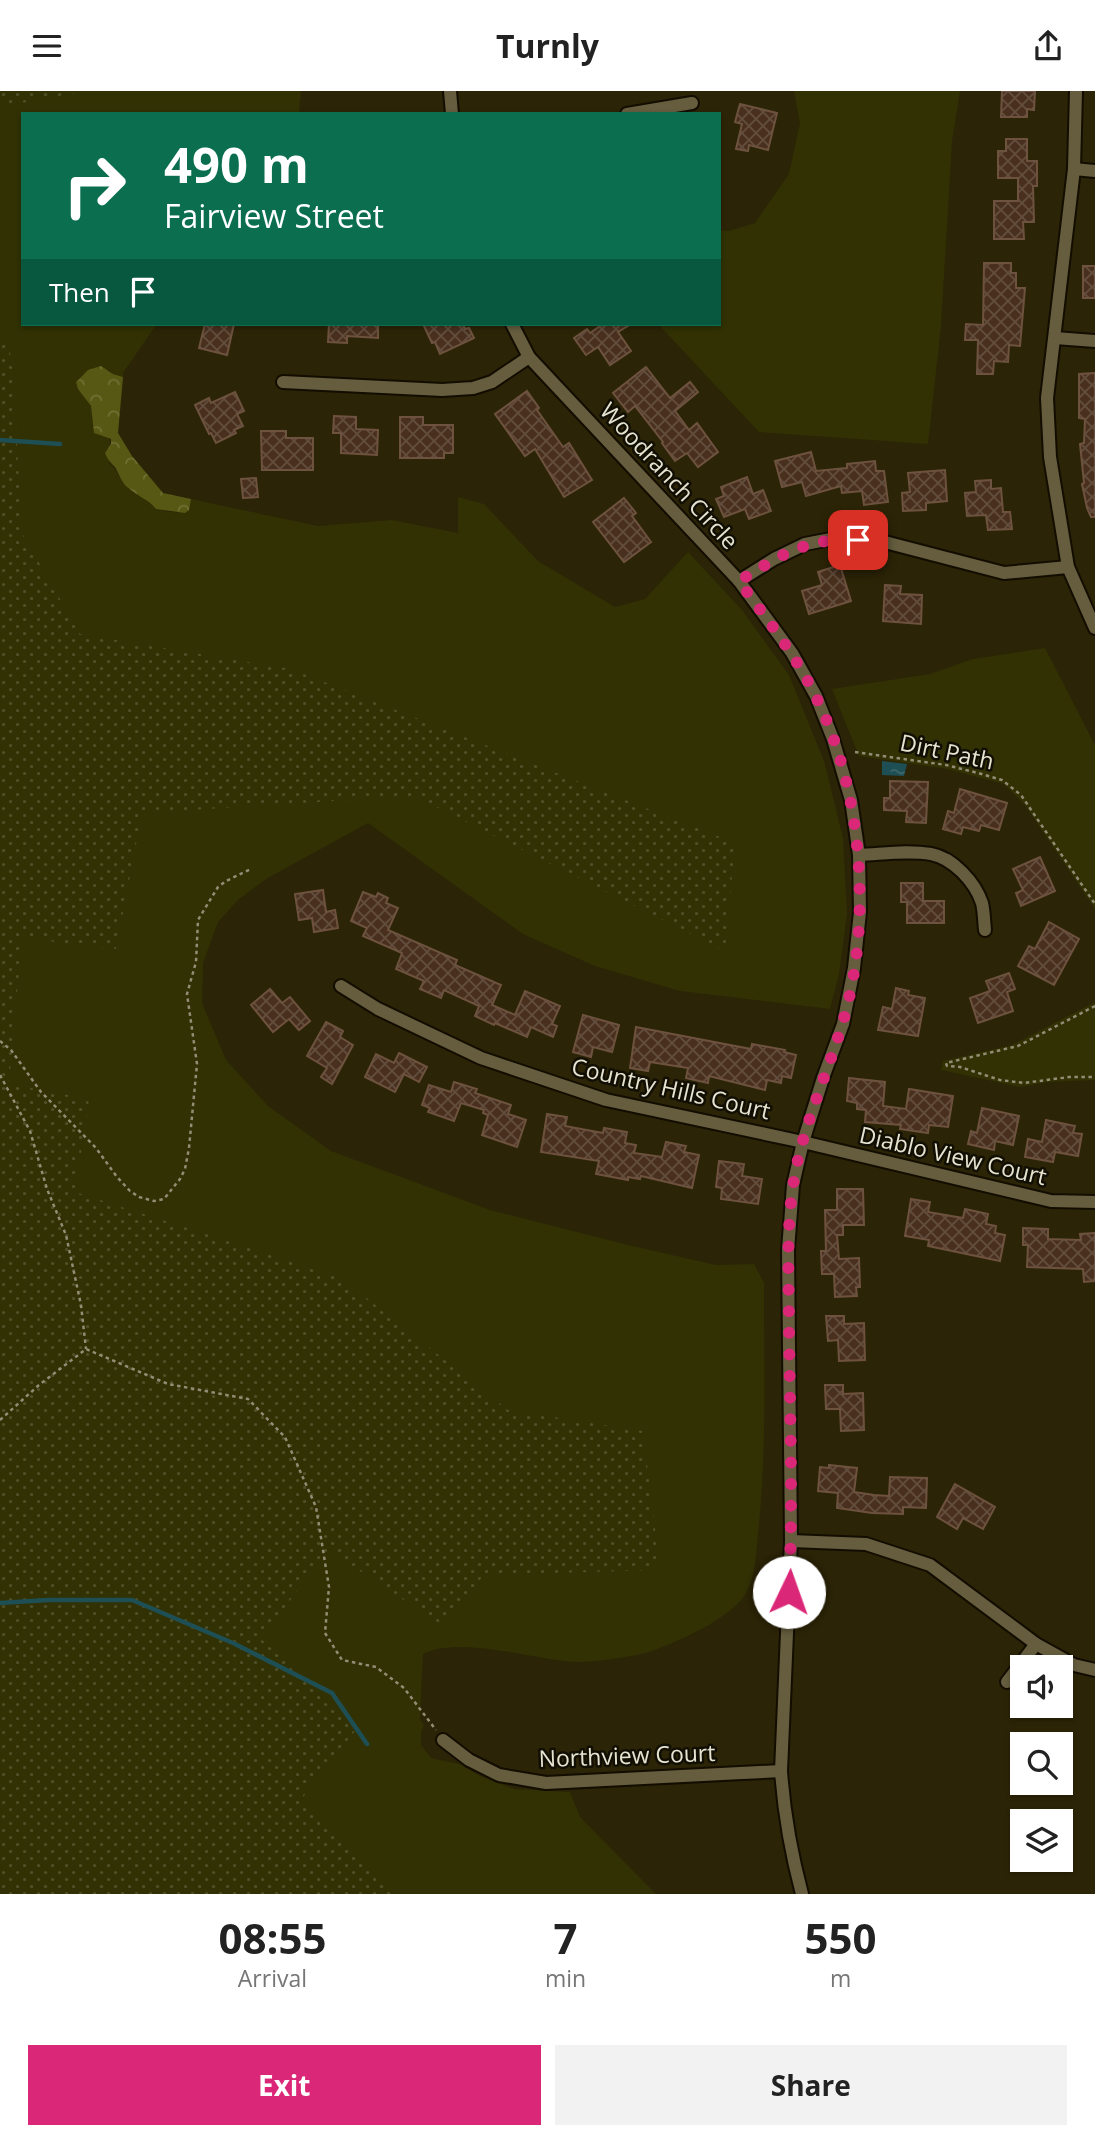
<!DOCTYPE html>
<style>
:root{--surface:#fff;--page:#f2f2f2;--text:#222;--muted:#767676;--accent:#db2777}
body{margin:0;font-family:"Open Sans",sans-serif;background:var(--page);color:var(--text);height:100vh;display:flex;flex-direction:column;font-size:26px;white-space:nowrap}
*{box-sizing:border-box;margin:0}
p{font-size:23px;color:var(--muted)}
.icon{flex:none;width:38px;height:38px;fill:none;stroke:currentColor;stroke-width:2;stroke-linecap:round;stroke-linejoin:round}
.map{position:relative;height:1803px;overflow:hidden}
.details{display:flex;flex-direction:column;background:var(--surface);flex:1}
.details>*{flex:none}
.guide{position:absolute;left:21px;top:21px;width:700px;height:214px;border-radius:0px;box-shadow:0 2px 5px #0004;background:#0b6e4f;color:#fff;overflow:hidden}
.fabs{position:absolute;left:1010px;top:1564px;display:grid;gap:14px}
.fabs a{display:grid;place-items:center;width:63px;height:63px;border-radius:0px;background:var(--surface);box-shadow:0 2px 5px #0004;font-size:35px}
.pin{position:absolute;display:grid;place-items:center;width:60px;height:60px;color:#fff;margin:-30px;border-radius:14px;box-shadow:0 4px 10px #0006}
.me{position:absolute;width:77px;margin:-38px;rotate:3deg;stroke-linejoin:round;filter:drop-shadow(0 0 5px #0008)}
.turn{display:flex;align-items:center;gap:24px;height:147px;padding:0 28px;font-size:32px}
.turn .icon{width:91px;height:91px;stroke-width:2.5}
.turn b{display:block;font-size:49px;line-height:60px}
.then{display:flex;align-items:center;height:66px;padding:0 28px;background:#0003;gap:14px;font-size:26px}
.eta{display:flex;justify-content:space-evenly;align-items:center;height:119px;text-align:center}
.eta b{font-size:42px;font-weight:700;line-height:49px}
.action{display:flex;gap:14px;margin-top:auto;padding:14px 28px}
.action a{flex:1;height:80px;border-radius:0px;background:var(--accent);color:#fff;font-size:28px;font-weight:700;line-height:80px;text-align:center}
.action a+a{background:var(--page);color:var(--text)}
header{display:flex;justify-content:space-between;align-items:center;height:91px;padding:0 28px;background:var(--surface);font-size:32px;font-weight:700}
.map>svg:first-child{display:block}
</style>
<header><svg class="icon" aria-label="menu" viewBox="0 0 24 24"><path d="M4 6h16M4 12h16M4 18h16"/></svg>Turnly<svg class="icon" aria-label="share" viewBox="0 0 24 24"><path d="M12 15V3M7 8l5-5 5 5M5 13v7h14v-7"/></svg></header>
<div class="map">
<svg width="1095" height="1803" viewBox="0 0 1095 1803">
<defs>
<pattern id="forest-crowns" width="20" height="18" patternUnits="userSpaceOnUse" patternTransform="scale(1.75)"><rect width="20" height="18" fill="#575813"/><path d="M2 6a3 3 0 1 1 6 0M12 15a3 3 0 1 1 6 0" fill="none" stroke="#6f7034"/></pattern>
<pattern id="park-dots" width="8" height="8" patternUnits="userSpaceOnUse" patternTransform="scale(1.75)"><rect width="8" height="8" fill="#313104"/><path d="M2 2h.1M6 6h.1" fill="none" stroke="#4f4f28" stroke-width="1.8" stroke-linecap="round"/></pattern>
<pattern id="water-ripples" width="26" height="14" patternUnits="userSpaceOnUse" patternTransform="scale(1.75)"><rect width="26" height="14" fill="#1e4f54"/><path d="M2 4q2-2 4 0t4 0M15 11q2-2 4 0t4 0" fill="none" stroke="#3f686c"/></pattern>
<pattern id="building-cross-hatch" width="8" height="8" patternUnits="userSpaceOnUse" patternTransform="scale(1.75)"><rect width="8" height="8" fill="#49301e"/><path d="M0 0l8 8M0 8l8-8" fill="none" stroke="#634e3e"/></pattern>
</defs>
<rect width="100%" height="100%" fill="#2c2406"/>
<g fill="#313104">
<path d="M0 0H301L299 23H23V233H159L154 237 123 282V286L113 283 109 279 82 284 76 291 91 315 94 342 110 348 109 372C117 378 119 388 127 396 136 404 147 407 156 418 166 420 179 424 188 419L191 408 318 435 392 429 458 442V406L484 413 538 470 615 516 645 508 688 461 742 519 789 584 824 670 843 747 847 823 839 883 830 918 680 900 595 875 523 843 368 732 266 788 238 809 218 831 203 872 202 912 226 969 268 1015 331 1060 490 1119 628 1154 716 1174 754 1173 764 1192C764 1276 767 1360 758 1443 756 1461 756 1483 747 1500 735 1526 676 1552 649 1561 636 1565 589 1572 576 1571 534 1569 460 1544 423 1563L420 1628 424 1634 421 1641V1654L431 1667 459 1673 482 1686 514 1698 570 1701 580 1726 656 1803H0Z"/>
<polygon points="794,0 960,0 952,50 941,235 928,353 759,341 658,233 719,233 719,139 729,140 755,132 789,83 800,32"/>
<polygon points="1045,557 1095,654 1095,818 1025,714 1004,693 947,678 859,665 832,598 930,583 973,568"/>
<polygon points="1095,911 1095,989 1047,991 1020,996 941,979 943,970 1012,954"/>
</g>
<path fill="url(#forest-crowns)" d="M101 275 113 283 123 286 118 342 132 365 163 402 191 408 189 419 185 422 156 418C148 408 137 405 127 396 121 391 119 382 115 376 110 371 108 369 105 362L111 353V348L94 342 91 315 78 298 76 291 88 279Z"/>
<g fill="url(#park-dots)">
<polygon points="0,0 86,0 0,16"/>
<polygon points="0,239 12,267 22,442 80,543 291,578 735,752 725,860 414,705 142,722 116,858 22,847 9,993 89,1008 75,1101 340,1186 508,1319 643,1340 660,1479 484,1484 442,1534 328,1459 261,1548 358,1636 300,1710 392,1803 0,1803"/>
</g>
<polygon fill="url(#water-ripples)" points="882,670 907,673 904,685 882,684"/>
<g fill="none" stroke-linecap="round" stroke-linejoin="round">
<g stroke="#1e4f54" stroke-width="4.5">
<polyline points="0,349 60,353"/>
<polyline points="0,1512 48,1509 132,1509 233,1552 332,1602 367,1653"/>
</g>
</g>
<g fill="url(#building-cross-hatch)" stroke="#6d523f" stroke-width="2">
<polygon points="1002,0 1035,0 1034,19 1027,18 1027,26 1001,26"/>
<polygon points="740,13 777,22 768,59 749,54 748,60 736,58 742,33 735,31"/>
<polygon points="1006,48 1027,48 1027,70 1037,70 1037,95 1033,95 1034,131 1023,131 1024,148 994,148 994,110 1018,110 1018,87 998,87 998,60 1006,60"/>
<polygon points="984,172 1011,172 1011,182 1016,182 1016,197 1025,197 1020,255 1009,254 1008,271 994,270 993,283 977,283 978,249 965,249 966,233 983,234"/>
<rect x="1083" y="175" width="12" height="32"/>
<polygon points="205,233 234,233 227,264 199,257"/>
<polygon points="329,233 378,233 378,247 347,245 347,252 328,251"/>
<polygon points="423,233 463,233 465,238 469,237 474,247 440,263 435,251 432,252"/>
<polygon points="603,233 631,233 618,241 631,260 610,274 598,256 586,264 574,247 587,238 590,242"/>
<polygon points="646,276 670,307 690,291 698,301 675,320 689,339 697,332 718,361 698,376 687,362 675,370 662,352 663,351 635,315 628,321 613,302"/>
<polygon points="1095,282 1095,426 1091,426 1087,417 1082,393 1084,392 1080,353 1084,352 1085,328 1079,327 1079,283"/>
<polygon points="527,300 539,317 537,319 563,356 569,352 592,389 564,406 535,358 525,365 495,323"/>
<polygon points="235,301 244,320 237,323 243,335 234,339 236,342 216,352 211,342 209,343 195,314 209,307 211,312"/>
<polygon points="334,325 356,326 356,338 378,339 377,364 341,362 341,342 333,342"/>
<polygon points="400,326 423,326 423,334 453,334 453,362 444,362 444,367 400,367"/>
<polygon points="261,340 286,340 286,347 313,347 313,379 262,379"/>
<polygon points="811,361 816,380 847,377 847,373 875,370 876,380 884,380 888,411 864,414 862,400 842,402 841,395 806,405 802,391 782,396 775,370"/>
<polygon points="945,379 947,410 926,412 926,419 903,420 902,402 910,401 908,382"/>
<polygon points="747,386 753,403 763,399 771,420 749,428 745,418 724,426 716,408 724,405 721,396"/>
<polygon points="256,387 258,406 243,407 241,388"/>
<polygon points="991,389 991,398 1001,397 1003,421 1010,421 1012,438 988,439 986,424 967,425 965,402 976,401 975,390"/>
<polygon points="624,407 636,422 632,425 651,451 624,471 593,431"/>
<polygon points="840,474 851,510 809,523 802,500 822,494 818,481"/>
<polygon points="885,494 901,495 900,503 922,504 921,533 883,530"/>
<polygon points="890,690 928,691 926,732 906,731 907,720 884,719 884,707 890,707"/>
<polygon points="960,698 1007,712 999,739 981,734 979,740 963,736 961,743 943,738 948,720 954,722"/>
<polygon points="1040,766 1055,800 1021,815 1016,802 1023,799 1013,778"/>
<polygon points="901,792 923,792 923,810 944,810 944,832 907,832 907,811 901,811"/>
<polygon points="323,799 326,821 335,819 338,837 314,841 312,827 299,829 295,803"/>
<polygon points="363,801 376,806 378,802 388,807 386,812 398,817 388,839 457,869 455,874 501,894 492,914 515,924 525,900 560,915 552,933 557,935 553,946 531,936 527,946 495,932 494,934 475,925 479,915 444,899 441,907 420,898 424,890 396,878 402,862 363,845 367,837 351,830"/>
<polygon points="1049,831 1079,848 1054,894 1018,875 1029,855 1035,858"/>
<polygon points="1009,882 1015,898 1007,901 1013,920 978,932 970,907 990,900 986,890"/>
<polygon points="896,897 909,900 908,904 925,907 918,945 878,939 883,916 892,918"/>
<polygon points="270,898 282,912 290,906 310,930 299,939 289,928 273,941 251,914"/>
<polygon points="583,924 619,934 612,961 593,956 591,966 573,961"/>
<polygon points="326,931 343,940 340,946 353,954 332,993 321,986 327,977 307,965"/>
<polygon points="636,936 751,958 752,953 785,959 784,961 796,964 791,987 782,985 781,992 767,989 765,999 709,985 708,992 686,987 688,977 650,971 648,980 630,977"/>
<polygon points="399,962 427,976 419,991 404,983 395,1001 365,986 376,963 394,972"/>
<polygon points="849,987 885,991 883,1015 906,1018 909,998 953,1005 948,1036 929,1034 928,1042 900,1038 901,1034 865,1031 866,1019 857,1018 857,1012 847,1010"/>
<polygon points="454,991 477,998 475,1002 511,1014 508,1023 526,1029 517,1056 482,1044 488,1024 483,1022 484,1019 461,1012 454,1030 428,1021 430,1017 422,1014 429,994 451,1001"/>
<polygon points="982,1017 1019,1025 1013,1054 995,1050 994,1059 968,1053 971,1040 977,1042"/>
<polygon points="547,1023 567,1026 565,1035 603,1042 604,1037 627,1041 625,1052 636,1054 634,1062 662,1066 666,1051 686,1055 684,1061 699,1064 692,1097 641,1085 640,1088 628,1086 628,1089 596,1083 599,1070 541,1061"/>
<polygon points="1046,1029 1075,1035 1073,1042 1082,1043 1078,1065 1055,1061 1053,1071 1025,1066 1028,1048 1042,1051"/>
<polygon points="719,1070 744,1073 742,1085 762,1088 758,1113 721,1108 722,1097 716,1096"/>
<polygon points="837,1098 863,1098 864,1134 843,1134 843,1144 837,1144 839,1168 859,1167 860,1196 856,1196 857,1205 835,1206 834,1183 822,1183 821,1160 826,1160 825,1119 837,1119"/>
<polygon points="911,1108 930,1111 928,1121 963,1127 965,1118 988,1123 986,1133 996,1135 995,1142 1005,1144 1000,1170 928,1155 929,1149 905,1145"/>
<polygon points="1023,1137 1048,1138 1048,1148 1081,1149 1080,1143 1095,1142 1095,1190 1084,1191 1083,1178 1027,1176 1028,1154 1023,1154"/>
<polygon points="826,1225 844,1225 844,1233 864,1232 865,1269 839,1270 838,1249 828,1250"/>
<polygon points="825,1294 843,1294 843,1303 863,1302 864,1339 841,1340 840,1318 826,1318"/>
<polygon points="829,1374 857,1377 854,1401 874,1404 889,1405 890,1386 927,1387 926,1417 903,1416 903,1423 872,1422 837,1417 838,1402 818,1400 820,1376 829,1377"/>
<polygon points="955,1393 995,1416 983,1438 963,1427 957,1438 937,1426"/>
</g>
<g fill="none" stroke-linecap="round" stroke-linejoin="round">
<defs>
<g id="minor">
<polyline points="450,0 452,23"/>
<polyline points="1076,0 1074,78 1047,307 1050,366 1068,476 1095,537"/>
<polyline points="627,23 692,12"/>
<polyline points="1074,78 1095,80"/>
<path d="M512 233 529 266 739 490 792 562 816 605 833 648 851 709 859 764 860 821 854 877 843 933 823 987 803 1051 793 1094 788 1159 791 1450 781 1680C784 1722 791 1762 802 1803"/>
<polyline points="1055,247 1095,250"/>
<polyline points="283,291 442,299 473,297 492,291 529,266"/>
<polyline points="739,490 774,468 805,453 836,447 881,450 1004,482 1068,476"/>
<path d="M859 764C883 763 907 759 931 763 953 767 975 791 982 812 984 820 984 830 985 839"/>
<polyline points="341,895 378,918 481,967 606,1009 803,1051 1051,1110 1095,1111"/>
<polyline points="791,1450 866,1453 930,1474 1036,1553 1074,1574 1095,1579"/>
<polyline points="1007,1591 1036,1553"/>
<polyline points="443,1649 469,1669 499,1684 546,1692 781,1680"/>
</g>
</defs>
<use href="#minor" stroke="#130d00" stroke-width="16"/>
<g stroke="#938d75" stroke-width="2.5" stroke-dasharray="3.5 3.5" stroke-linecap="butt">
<polyline points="855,661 946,674 978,682 1002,689 1021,704 1095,813"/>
<polyline points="1095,915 1018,955 946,972 947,975 960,976 1000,989 1024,992 1069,986 1095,986"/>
<polyline points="0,950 11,959 41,1001 96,1057 117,1086 130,1100 139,1106 154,1110 164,1108 180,1088 185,1078 189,1057 197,973 187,903 196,871 198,829 218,796 226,790 251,778"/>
<polyline points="0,984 30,1040 47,1098 66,1144 81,1214 86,1258"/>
<polyline points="0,1329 39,1294 86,1258 168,1293 248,1308 285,1346 316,1416 329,1496 325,1542 342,1569 376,1576 404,1597 436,1639"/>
</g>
<use href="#minor" stroke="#655d3e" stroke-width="12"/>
</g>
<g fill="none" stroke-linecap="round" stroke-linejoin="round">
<path stroke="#db2777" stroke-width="12" stroke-dasharray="0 21.6" d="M789 1501C793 1413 790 1325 789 1237 789 1190 786 1142 793 1095 801 1039 826 987 842 934 873 832 863 699 815 604 795 563 766 527 739 490 781 464 807 446 858 449"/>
</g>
<g text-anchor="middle" stroke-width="5" stroke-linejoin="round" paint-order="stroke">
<g font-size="23" fill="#e7e3d1" stroke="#110e03">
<text transform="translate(669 385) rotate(47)" y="8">Woodranch Circle</text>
<text transform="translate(947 661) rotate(12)" y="8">Dirt Path</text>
<text transform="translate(671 998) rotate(13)" y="8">Country Hills Court</text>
<text transform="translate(953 1065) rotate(13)" y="8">Diablo View Court</text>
<text transform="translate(627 1665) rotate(-2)" y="8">Northview Court</text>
</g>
</g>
</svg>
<div class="fabs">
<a><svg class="icon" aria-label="sound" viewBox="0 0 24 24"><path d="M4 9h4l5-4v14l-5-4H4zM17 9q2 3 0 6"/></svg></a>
<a><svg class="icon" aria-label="search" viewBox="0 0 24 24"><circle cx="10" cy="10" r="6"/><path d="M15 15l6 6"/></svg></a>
<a><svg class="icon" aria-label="layers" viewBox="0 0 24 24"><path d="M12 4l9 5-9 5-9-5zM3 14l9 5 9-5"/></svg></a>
</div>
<div class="pin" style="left:858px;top:449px;background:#d93025"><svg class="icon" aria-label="arrive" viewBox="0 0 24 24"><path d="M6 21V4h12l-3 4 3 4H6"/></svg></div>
<svg class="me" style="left:789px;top:1501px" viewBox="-20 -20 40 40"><circle r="19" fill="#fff"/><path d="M0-13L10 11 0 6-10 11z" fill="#db2777"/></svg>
<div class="guide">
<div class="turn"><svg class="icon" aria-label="right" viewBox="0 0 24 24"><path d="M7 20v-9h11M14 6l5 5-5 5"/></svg><div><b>490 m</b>Fairview Street</div></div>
<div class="then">Then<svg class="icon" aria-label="arrive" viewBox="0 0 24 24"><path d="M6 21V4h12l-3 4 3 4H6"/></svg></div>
</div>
</div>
<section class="details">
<div class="eta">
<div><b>08:55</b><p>Arrival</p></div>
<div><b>7</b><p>min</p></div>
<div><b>550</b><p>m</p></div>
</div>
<div class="action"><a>Exit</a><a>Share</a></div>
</section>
